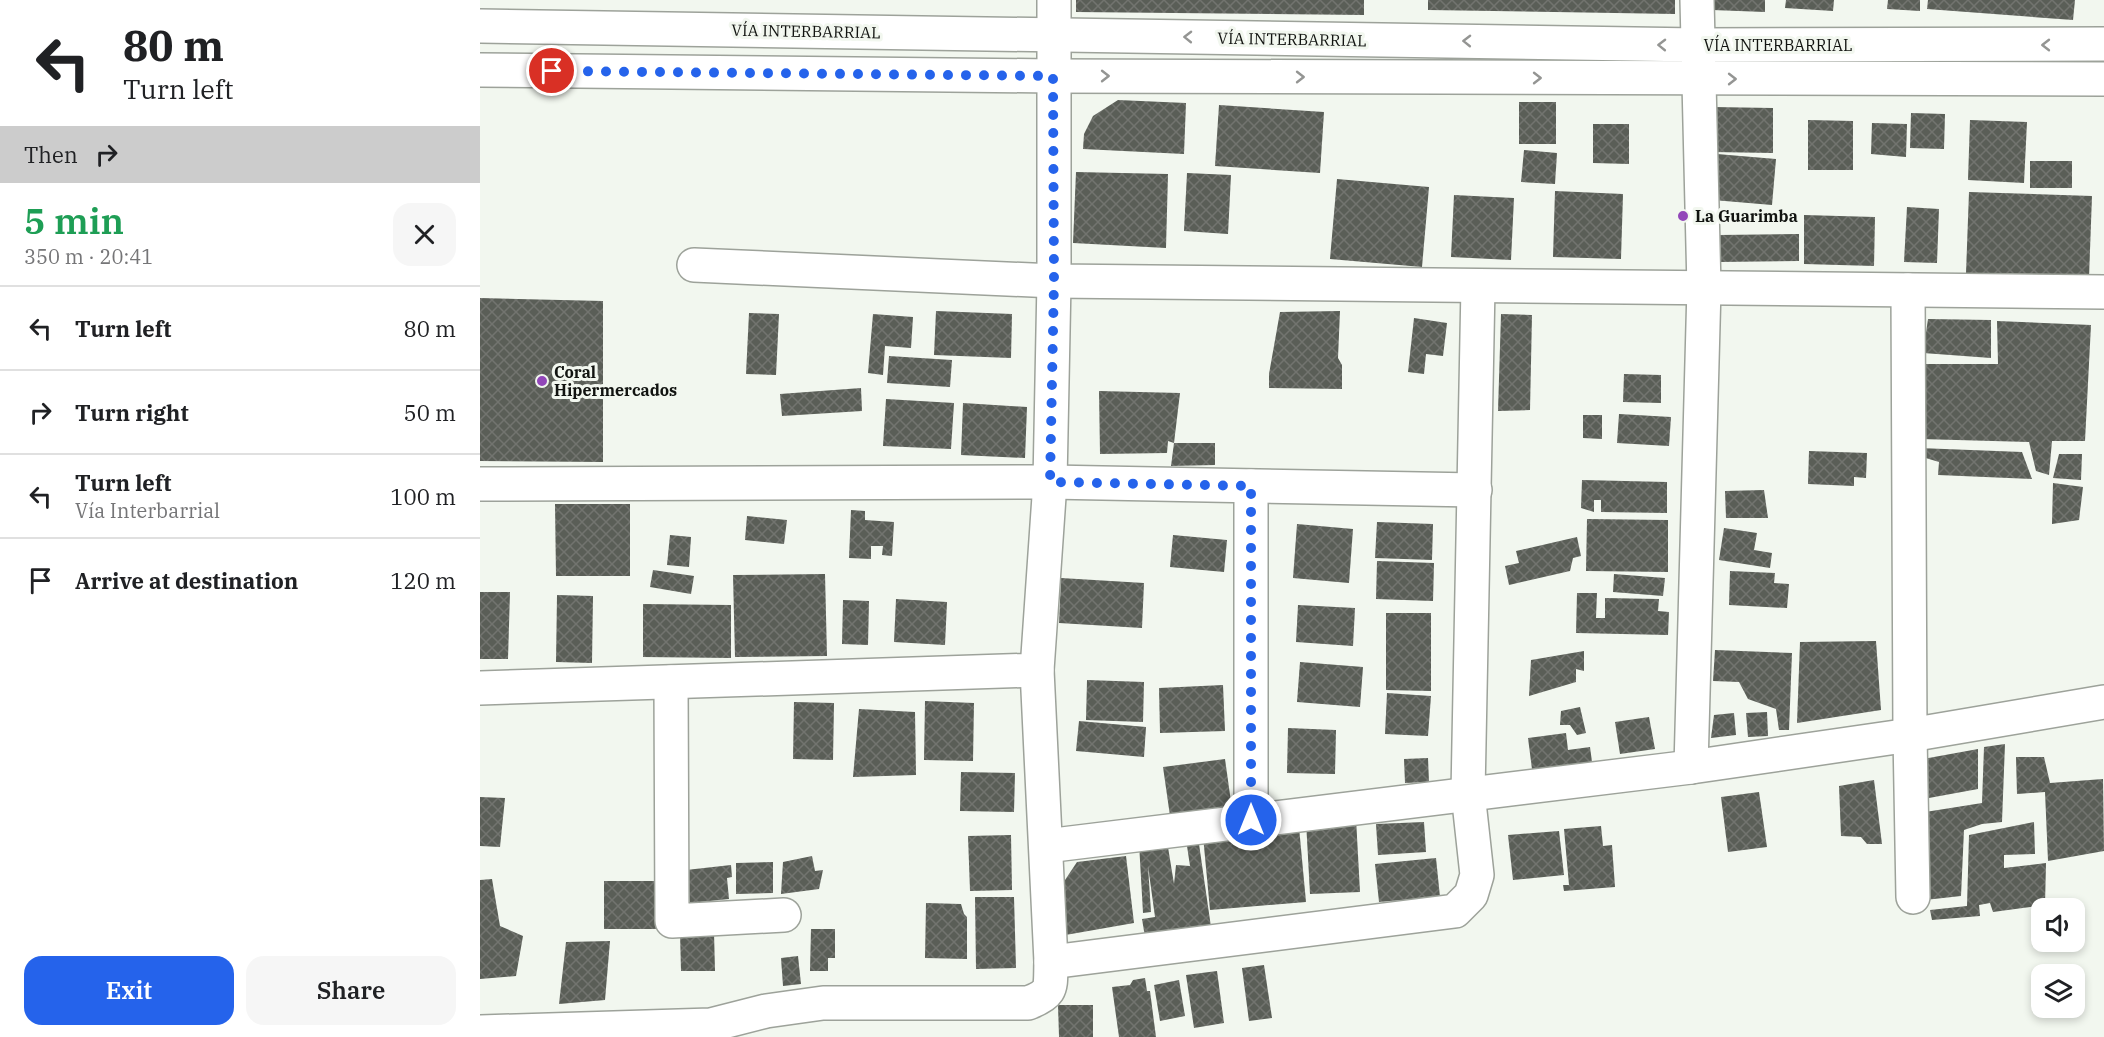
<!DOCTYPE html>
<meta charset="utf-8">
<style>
:root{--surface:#fff;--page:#f6f6f6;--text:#202124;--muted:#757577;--line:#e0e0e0;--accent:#2563eb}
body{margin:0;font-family:"IBM Plex Serif",serif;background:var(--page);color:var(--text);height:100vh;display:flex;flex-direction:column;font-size:22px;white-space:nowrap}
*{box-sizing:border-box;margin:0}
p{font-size:20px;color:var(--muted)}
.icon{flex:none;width:33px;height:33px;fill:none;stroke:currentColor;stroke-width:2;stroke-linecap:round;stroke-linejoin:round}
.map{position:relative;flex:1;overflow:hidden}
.side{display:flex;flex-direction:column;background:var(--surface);width:480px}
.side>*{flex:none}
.guide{background:#fff;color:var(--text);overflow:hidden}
.tools{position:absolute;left:1551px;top:898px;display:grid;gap:12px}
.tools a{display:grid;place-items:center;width:54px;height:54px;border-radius:12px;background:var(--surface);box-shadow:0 3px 9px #0003;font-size:30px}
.pin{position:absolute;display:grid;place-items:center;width:51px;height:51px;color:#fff;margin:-26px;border:3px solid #fff;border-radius:50%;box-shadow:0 2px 6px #0007}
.me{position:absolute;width:66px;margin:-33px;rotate:0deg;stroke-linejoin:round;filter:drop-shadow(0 0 4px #0008)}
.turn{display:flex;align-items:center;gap:21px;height:126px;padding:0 24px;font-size:27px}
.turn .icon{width:78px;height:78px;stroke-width:2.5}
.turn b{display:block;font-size:42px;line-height:51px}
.then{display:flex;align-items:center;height:57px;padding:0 24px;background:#0003;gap:12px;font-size:22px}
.round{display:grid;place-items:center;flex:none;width:63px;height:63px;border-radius:18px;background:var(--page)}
.head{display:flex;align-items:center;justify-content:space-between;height:102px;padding:0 24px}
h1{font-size:36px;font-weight:600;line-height:45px;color:#1e9e55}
.cta{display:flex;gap:12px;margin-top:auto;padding:12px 24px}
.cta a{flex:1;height:69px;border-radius:18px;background:var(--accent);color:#fff;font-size:24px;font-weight:600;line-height:69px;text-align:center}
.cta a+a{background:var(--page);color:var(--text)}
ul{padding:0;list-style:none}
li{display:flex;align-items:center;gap:18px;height:84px;padding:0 24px;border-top:2px solid var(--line)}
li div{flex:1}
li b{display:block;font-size:22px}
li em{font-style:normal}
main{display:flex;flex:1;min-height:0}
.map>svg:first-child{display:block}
</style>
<main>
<section class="side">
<div class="guide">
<div class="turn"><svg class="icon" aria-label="left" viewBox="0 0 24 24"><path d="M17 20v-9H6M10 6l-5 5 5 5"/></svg><div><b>80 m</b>Turn left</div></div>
<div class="then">Then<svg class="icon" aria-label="right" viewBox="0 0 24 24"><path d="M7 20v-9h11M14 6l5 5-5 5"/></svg></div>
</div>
<div class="head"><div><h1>5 min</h1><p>350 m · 20:41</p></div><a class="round"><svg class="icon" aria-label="close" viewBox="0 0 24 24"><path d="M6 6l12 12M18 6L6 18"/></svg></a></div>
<ul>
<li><svg class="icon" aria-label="left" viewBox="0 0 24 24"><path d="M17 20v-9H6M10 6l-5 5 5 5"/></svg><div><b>Turn left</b></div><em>80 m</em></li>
<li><svg class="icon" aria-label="right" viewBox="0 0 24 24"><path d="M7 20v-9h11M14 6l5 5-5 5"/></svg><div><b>Turn right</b></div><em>50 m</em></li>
<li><svg class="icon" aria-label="left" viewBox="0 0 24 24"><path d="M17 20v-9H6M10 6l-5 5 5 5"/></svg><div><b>Turn left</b><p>Vía Interbarrial</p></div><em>100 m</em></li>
<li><svg class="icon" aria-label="arrive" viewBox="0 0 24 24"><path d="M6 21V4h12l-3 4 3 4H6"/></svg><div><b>Arrive at destination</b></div><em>120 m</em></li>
</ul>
<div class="cta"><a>Exit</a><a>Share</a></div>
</section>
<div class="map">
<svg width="1624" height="1037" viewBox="0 0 1624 1037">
<defs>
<pattern id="building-cross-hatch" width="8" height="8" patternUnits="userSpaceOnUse" patternTransform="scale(1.5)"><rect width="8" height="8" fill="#5a5e57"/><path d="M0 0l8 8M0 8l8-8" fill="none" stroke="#72746f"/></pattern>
</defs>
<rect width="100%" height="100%" fill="#f2f7ef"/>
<g fill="url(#building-cross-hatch)">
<polygon points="596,0 884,0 884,15 596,12"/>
<polygon points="948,0 1195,0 1195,14 948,10"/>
<polygon points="1232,0 1285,0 1285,12 1232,10"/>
<polygon points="1306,0 1354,0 1353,11 1305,8"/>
<polygon points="1408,0 1440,0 1440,11 1407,9"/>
<polygon points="1448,0 1595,0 1593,20 1447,9"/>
<polygon points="638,100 706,103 704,154 603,149 604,134 613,116"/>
<rect x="1039" y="102" width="37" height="42"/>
<polygon points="739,105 844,112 840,173 735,166"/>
<polygon points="1233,107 1293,108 1293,153 1232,152"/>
<polygon points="1431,113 1465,114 1464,149 1430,148"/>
<polygon points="1328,120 1373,121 1373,170 1328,170"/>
<polygon points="1490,120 1547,122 1544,183 1488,180"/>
<polygon points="1392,123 1427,124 1426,157 1391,154"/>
<polygon points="1113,124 1149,124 1149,164 1113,163"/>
<polygon points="1044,150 1077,153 1075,184 1041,182"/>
<polygon points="1237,154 1296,159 1292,205 1233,200"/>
<rect x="1550" y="161" width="42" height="27"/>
<polygon points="596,172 688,174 686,248 593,243"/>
<polygon points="707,173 751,175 748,234 704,231"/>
<polygon points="857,179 949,187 942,267 850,259"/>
<polygon points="1075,191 1143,194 1141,259 1073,257"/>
<polygon points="1489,192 1612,196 1609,278 1486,273"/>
<polygon points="974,195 1034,198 1031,260 971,257"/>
<polygon points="1427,207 1459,209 1457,263 1424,262"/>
<polygon points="1324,215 1395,217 1394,266 1324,264"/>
<polygon points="1319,234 1319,261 1239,262 1239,235"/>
<polygon points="0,298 123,301 123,462 0,461"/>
<polygon points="456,311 532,314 531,358 454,355"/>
<polygon points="860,311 858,358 862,365 862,389 789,388 789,374 800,312"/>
<polygon points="269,313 299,314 296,375 266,374"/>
<polygon points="393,314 433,317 431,348 405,346 403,375 388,373"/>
<polygon points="1021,314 1052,315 1050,410 1018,411"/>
<polygon points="934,318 967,323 963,356 946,354 944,374 928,372"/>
<polygon points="1448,319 1511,320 1511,358 1443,353"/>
<polygon points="1517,321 1611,325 1605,441 1572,441 1569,475 1556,471 1549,442 1440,439 1444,364 1518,364"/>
<polygon points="409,356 472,360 470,387 407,383"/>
<polygon points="1144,374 1181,375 1181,403 1143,402"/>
<polygon points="381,388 382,411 302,416 300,394"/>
<polygon points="619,391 700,393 694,443 688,441 687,453 620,454"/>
<polygon points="406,399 474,403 471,449 403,446"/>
<polygon points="483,403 547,407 545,458 481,455"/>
<polygon points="1139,414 1191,417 1189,446 1137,443"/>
<polygon points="1103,415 1122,415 1122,439 1103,438"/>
<polygon points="694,443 735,443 735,465 691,466"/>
<polygon points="1439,448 1542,452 1552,479 1458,475 1459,462 1439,456"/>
<polygon points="1329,451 1387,453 1386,478 1374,477 1374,486 1328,484"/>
<polygon points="1579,454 1602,454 1601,480 1573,478"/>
<polygon points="1102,480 1187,482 1187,513 1121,512 1121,500 1114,500 1114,512 1101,508"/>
<polygon points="1573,483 1603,487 1599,520 1572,524"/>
<polygon points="1284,490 1288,518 1246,518 1245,491"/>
<polygon points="75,504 150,504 150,576 76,576"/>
<polygon points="371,510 385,511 385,520 414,522 412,556 402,555 403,546 391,546 391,559 369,558"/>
<polygon points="267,516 307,520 304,544 265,540"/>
<polygon points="1107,519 1188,520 1188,572 1106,571"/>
<polygon points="897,522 953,524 952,560 895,558"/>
<polygon points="817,524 873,529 869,583 813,578"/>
<polygon points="1244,528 1277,533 1274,550 1292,553 1290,568 1239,560"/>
<polygon points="190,535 211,537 209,567 187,565"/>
<polygon points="693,535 747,540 744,572 690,567"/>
<polygon points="1097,537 1101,556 1093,558 1090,571 1029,585 1025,566 1039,563 1036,551"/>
<polygon points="897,561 954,563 953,601 896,599"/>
<polygon points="173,570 214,576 211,594 170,587"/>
<polygon points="1250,571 1295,573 1294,583 1309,584 1307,608 1249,605"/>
<polygon points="345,574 347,656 255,657 253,575"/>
<polygon points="1134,574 1185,578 1183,596 1133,592"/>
<polygon points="581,578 664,583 662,628 579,623"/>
<polygon points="0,592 30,592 28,659 0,659"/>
<polygon points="1097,593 1117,593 1116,618 1125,618 1125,598 1179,599 1178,611 1189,612 1188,635 1096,633"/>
<polygon points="77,595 113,596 112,663 76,662"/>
<polygon points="416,599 467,602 465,645 414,642"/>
<polygon points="363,600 389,601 388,645 362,644"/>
<polygon points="163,604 251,605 251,658 163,657"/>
<polygon points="818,605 875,608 873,646 816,642"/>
<polygon points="906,613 951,613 951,691 906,690"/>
<polygon points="1396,641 1401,710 1317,723 1320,642"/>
<polygon points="1235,650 1312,653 1309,730 1299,730 1296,709 1268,699 1259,682 1233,681"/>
<polygon points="1104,651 1104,671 1096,669 1096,682 1049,696 1051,660"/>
<polygon points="820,662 883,667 880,707 817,702"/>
<polygon points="607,680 664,682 663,722 606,720"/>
<polygon points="743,685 745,731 680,733 679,688"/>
<polygon points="907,693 951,696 948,736 905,734"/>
<polygon points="445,701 494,703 493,761 444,760"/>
<polygon points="314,702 354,703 353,760 313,759"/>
<polygon points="1100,707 1106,733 1097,735 1090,725 1080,725 1081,711"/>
<polygon points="379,709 435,712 436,775 373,777"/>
<polygon points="1287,712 1288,736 1268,737 1266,713"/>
<polygon points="1254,713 1256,735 1231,738 1234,715"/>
<polygon points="1169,717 1175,749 1140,754 1135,722"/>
<polygon points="599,721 666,727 664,757 596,751"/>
<polygon points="808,728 856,730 855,774 807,773"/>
<polygon points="1086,733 1088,750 1110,747 1113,769 1053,777 1048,738"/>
<polygon points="1525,744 1522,822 1502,824 1484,830 1481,896 1445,900 1439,813 1502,803 1504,747"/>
<polygon points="1498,749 1498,789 1438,800 1443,759"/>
<polygon points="1536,757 1564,757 1570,783 1623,779 1624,851 1568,861 1565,792 1537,794"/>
<polygon points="948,758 949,782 925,783 924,759"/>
<polygon points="745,759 752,809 690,816 683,767"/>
<polygon points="481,772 535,773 534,812 480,811"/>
<polygon points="1394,780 1402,844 1387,844 1381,837 1361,836 1359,786"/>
<polygon points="1279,792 1287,847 1248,852 1241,797"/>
<polygon points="0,797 25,798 20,847 0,846"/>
<polygon points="876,818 880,892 830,894 826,821"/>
<polygon points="944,822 946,852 898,855 896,824"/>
<polygon points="1554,822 1555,854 1524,855 1524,868 1566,863 1565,905 1513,912 1510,903 1499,905 1500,916 1452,920 1450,910 1487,906 1489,835"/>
<polygon points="1121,826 1123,846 1132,845 1135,887 1084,891 1083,885 1089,885 1084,829"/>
<polygon points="819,827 826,902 730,910 723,836"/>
<polygon points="1079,831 1084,875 1033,880 1028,835"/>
<polygon points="531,835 532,890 490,891 488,836"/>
<polygon points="687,841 694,884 696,865 710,866 707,846 719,844 731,927 665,937 662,919 675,917 668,866 671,912 663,913 659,843"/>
<polygon points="332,856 335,871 343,870 339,889 301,894 303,862"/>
<polygon points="646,856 654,923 574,937 575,895 597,862"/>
<polygon points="956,858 960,897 899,902 895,864"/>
<polygon points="293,862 293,893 256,894 256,863"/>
<polygon points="251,865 252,877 247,878 249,899 210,903 206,870"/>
<polygon points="12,879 20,926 43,936 36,976 0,979 0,880"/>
<polygon points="124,881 181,881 182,929 124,929"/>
<polygon points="495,897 534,897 536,968 496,969"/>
<polygon points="446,903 481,904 484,914 487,917 487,959 445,958"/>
<polygon points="331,929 355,929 355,958 348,958 348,971 330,971"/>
<polygon points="234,932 235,971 201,971 200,933"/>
<polygon points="130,941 125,1000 79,1004 86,942"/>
<polygon points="318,956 321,984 303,986 301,958"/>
<polygon points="784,965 792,1018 769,1021 762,968"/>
<polygon points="737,971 744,1023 714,1028 706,975"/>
<polygon points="665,978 667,991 670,991 676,1037 639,1037 632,987 650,985 653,980"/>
<polygon points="699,980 705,1016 680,1021 674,985"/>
<polygon points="578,1005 613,1005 613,1037 579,1037"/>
</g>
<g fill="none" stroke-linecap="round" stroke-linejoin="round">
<defs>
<g id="minor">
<polyline points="214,265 574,281 1624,292"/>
<polyline points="1428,290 1430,735 1433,897"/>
<polyline points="0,484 570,482 995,490"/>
<polyline points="771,486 771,820"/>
<polyline points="191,682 192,921 304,915"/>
<polyline points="0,688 557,670 570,482 574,281 574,0"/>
<polyline points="1211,767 1224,288 1217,0"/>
<polyline points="566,846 1211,767 1430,735 1624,702"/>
<polyline points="571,962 975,911 991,895 997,875 988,793 998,286"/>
<path d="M0 1032 231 1025 286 1011 343 1003H548C574 993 570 988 571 962L557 670"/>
</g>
<g id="major">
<polyline points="0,26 1217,45 1624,44"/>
<polyline points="0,70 573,76 1624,79"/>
</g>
</defs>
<use href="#minor" stroke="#9da29a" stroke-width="36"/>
<use href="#major" stroke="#9da29a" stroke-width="36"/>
<use href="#minor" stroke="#fff" stroke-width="33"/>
<use href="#major" stroke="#fff" stroke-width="33"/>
</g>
<defs><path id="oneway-chevron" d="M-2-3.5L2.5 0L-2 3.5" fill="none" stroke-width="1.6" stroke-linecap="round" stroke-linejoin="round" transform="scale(1.5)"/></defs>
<g stroke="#949593">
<use href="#oneway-chevron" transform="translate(708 37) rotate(-179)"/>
<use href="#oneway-chevron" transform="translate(987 41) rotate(-179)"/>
<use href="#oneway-chevron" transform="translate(1182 45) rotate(-179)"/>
<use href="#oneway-chevron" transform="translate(1566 45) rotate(180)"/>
<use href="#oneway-chevron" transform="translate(625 76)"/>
<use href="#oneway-chevron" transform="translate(820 77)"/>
<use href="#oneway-chevron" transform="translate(1057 78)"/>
<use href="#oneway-chevron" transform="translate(1252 79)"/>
</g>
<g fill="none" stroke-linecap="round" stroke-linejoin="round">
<polyline stroke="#2563eb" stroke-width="10" stroke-dasharray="0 18" points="72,71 573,76 574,281 570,482 771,486 771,820"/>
</g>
<g fill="#9247b9" stroke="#f2f7ef" stroke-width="2">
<circle cx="1203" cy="216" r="6"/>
<circle cx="62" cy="381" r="6"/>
</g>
<g text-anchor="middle" stroke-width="6" stroke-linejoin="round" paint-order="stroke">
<g font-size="16" fill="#111310" stroke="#f2f7ef">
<text transform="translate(326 31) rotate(1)" y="6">VÍA INTERBARRIAL</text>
<text transform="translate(812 39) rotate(1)" y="6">VÍA INTERBARRIAL</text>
<text x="1298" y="51">VÍA INTERBARRIAL</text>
</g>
<g font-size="16" font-weight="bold" fill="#111310" stroke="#f2f7ef" text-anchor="start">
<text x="1215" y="222">La Guarimba</text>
<text x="74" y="378">Coral<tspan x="74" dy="18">Hipermercados</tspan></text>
</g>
</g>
</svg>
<div class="tools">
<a><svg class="icon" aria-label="sound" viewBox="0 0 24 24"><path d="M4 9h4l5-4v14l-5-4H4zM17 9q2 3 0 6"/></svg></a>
<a><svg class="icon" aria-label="layers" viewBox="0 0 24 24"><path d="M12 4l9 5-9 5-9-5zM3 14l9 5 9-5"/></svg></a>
</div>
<div class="pin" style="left:72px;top:71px;background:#d93025"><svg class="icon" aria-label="arrive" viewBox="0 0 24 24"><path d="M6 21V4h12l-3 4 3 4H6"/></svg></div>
<svg class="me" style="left:771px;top:820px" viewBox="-20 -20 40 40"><circle r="17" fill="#2563eb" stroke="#fff" stroke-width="3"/><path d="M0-11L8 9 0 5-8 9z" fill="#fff"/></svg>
</div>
</main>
